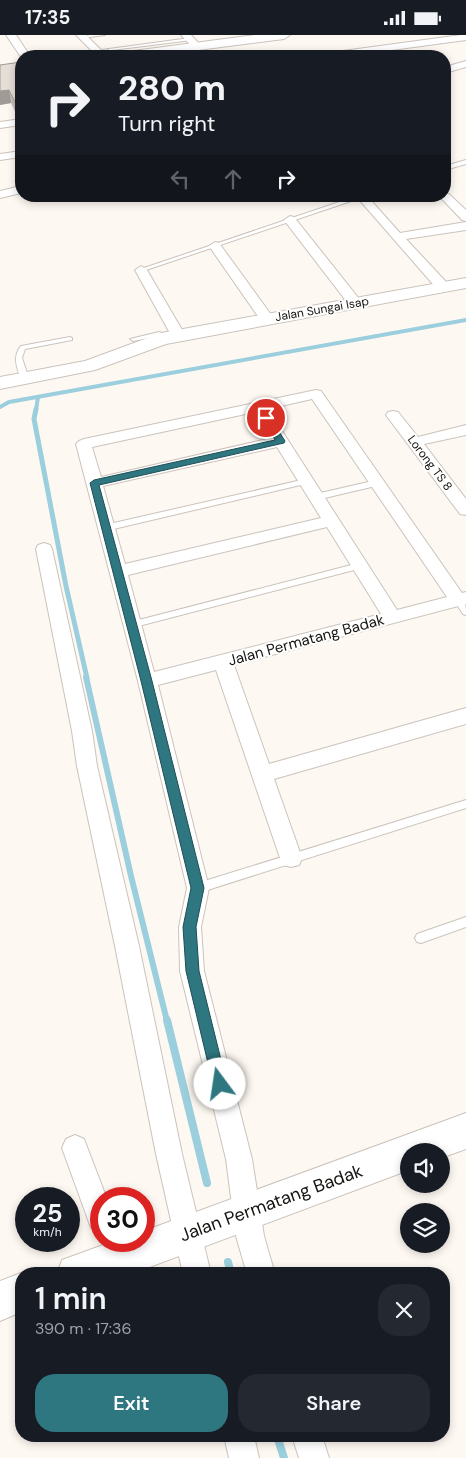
<!DOCTYPE html>
<meta charset="utf-8">
<style>
:root{--surface:#171b24;--page:#242831;--text:#f1f3f6;--muted:#9ea1a6;--accent:#2f7780}
body{margin:0;font-family:"DM Sans",sans-serif;background:var(--page);color:var(--text);height:100vh;display:flex;flex-direction:column;font-size:19px;white-space:nowrap}
*{box-sizing:border-box;margin:0}
p{font-size:16px;color:var(--muted)}
.icon{flex:none;width:28px;height:28px;fill:none;stroke:currentColor;stroke-width:2;stroke-linecap:round;stroke-linejoin:round}
.map{position:relative;flex:1;overflow:hidden}
.details{position:absolute;left:15px;top:1232px;width:435px;height:175px;display:flex;flex-direction:column;background:var(--surface);border-radius:20px;box-shadow:0 2px 8px #0003}
.details>*{flex:none}
.banner{position:absolute;left:15px;top:15px;width:436px;height:152px;border-radius:20px;box-shadow:0 2px 8px #0003;background:#171b24;color:var(--text);overflow:hidden}
.controls{position:absolute;left:400px;top:1108px;display:grid;gap:10px}
.controls a{display:grid;place-items:center;width:50px;height:50px;border-radius:50%;background:var(--surface);box-shadow:0 2px 8px #0003;font-size:25px}
.speed{position:absolute;left:15px;top:1152px;display:flex;gap:10px;font-size:25px;font-weight:700;text-align:center}
.speed>*{display:grid;place-content:center;width:65px;height:65px;border-radius:50%;background:var(--surface);box-shadow:0 2px 8px #0003;line-height:1}
.speed small{font-size:12px;font-weight:400}
.speed .limit{border:8px solid #d22;background:#fff;color:#111}
.pin{position:absolute;display:grid;place-items:center;width:42px;height:42px;color:#fff;margin:-21px;border:2px solid #fff;border-radius:50%;box-shadow:0 1px 5px #0007}
.me{position:absolute;width:55px;margin:-28px;rotate:346deg;stroke-linejoin:round;filter:drop-shadow(0 0 4px #0008)}
.turn{display:flex;align-items:center;gap:18px;height:105px;padding:0 20px;font-size:22px}
.turn .icon{width:65px;height:65px;stroke-width:2.5}
.turn b{display:block;font-size:35px;line-height:42px}
.lanes{display:flex;align-items:center;height:48px;padding:0 20px;background:#0003;justify-content:center;gap:25px;direction:ltr}
.lanes .off{opacity:.35}
.round{display:grid;place-items:center;flex:none;width:52px;height:52px;border-radius:20px;background:var(--page)}
.headline{display:flex;align-items:center;justify-content:space-between;height:85px;padding:0 20px}
h1{font-size:30px;font-weight:600;line-height:38px}
.button{display:flex;gap:10px;margin-top:auto;padding:10px 20px}
.button a{flex:1;height:58px;border-radius:20px;background:var(--accent);color:#fff;font-size:20px;font-weight:600;line-height:58px;text-align:center}
.button a+a{background:var(--page);color:var(--text)}
.status{display:flex;justify-content:space-between;align-items:center;height:35px;padding:0 25px;background:var(--surface);direction:ltr}
.status svg{height:14px;fill:currentColor}
.map>svg:first-child{display:block}
</style>
<div class="status"><b>17:35</b><svg viewBox="0 0 49 12"><path d="M0 12V9h3v3zM5 12V6h3v6zM10 12V3h3v9zM15 12V0h3v12zM26 1h20v11H26zM47 4h2v5h-2z"/></svg></div>
<div class="map">
<svg width="466" height="1423" viewBox="0 0 466 1423">
<rect width="100%" height="100%" fill="#fef8f2"/>
<g fill="none" stroke-linecap="round" stroke-linejoin="round">
<g stroke="#9ccfdd" stroke-width="4">
<polyline points="0,372 9,367 466,285"/>
<polyline points="36,375 38,362"/>
</g>
<polyline stroke="#9ccfdd" stroke-width="5" points="36,374 34,384 66,551 87,643"/>
<polyline stroke="#9ccfdd" stroke-width="6" points="86,642 131,841 167,986"/>
<g stroke="#9ccfdd" stroke-width="8">
<polyline points="167,985 207,1148"/>
<polyline points="228,1227 231,1239"/>
<polyline points="277,1401 284,1423"/>
</g>
<defs>
<g id="lane">
<polygon points="105,0 83,3 81,2 89,0"/>
<polygon points="190,3 192,5 96,17 94,16"/>
<polygon points="466,125 466,129 445,135 445,131"/>
<polygon points="357,161 366,161 143,236 138,235"/>
<polygon points="159,297 173,302 170,304 159,301 133,306 130,304"/>
<path d="M70 302 72 303V305L25 314 22 323 29 344 22 346C17 334 12 321 21 311Z"/>
<polygon points="306,444 309,444 309,448 105,496 101,493 105,490"/>
<polygon points="377,445 380,446 380,450 316,465 312,462 316,459"/>
<polygon points="359,528 363,531 362,533 131,593 126,590 131,587"/>
<path d="M458 562C466 564 466 573 466 580L463 579 454 565Z"/>
<polygon points="466,765 466,773 198,858 194,856 192,853 194,850 198,848"/>
<polygon points="466,882 466,892 421,908 417,907 415,903 417,899"/>
</g>
<g id="street">
<polygon points="6,0 16,0 30,21 21,22"/>
<polygon points="76,0 86,0 107,21 97,21"/>
<polygon points="181,0 191,0 202,12 200,14 194,14"/>
<polygon points="461,0 466,0 466,5 347,21 323,21 328,18"/>
<polygon points="466,26 466,32 445,38 445,32"/>
<polygon points="21,84 21,90 0,93 0,87"/>
<polygon points="21,116 21,122 0,125 0,119"/>
<polygon points="21,151 21,158 0,163 0,156"/>
<polygon points="445,158 449,159 466,175 466,186 462,185 441,163 439,161 445,161"/>
<polygon points="356,161 367,161 400,198 466,187 466,195 406,204 448,249 449,252 448,255 438,255"/>
<polygon points="290,181 294,182 360,265 362,268 360,271 350,271 284,185"/>
<polygon points="215,207 219,208 272,281 274,284 272,287 262,287 209,211"/>
<polygon points="141,231 147,235 185,300 183,303 173,303 171,300 135,235"/>
<path d="M316 355 321 356 462 558 466 557V569L234 630 269 729 466 673V689L274 744 302 823 299 830 291 832 283 830 280 823 216 635 158 650 209 853 201 892 204 936 252 1124 264 1201 275 1239H247L236 1201 226 1124 180 936 179 892 187 853 138 646 76 409 79 406 84 404ZM312 364 447 562 397 575 268 374ZM255 377 272 403 101 442 92 412ZM277 412 321 483 125 529 103 451ZM327 492 381 579 154 637 128 540Z"/>
<polygon points="393,376 398,377 418,402 466,390 466,400 424,409 466,464 466,480 460,479 386,380 388,377"/>
<polygon points="44,508 50,510 52,514 92,696 97,731 139,911 182,1119 211,1239 183,1239 156,1119 115,911 77,731 72,696 36,514 38,510"/>
<polygon points="75,1100 84,1104 107,1164 101,1164 101,1197 91,1193 62,1113 66,1104"/>
<polygon points="224,1401 254,1401 259,1423 229,1423"/>
<polygon points="292,1401 322,1401 329,1423 299,1423"/>
</g>
<g id="secondary">
<polygon points="255,0 290,0 284,4 152,21 119,21 125,17"/>
<polygon points="466,243 466,253 166,309 95,335 0,354 0,342 85,326 161,298"/>
</g>
<g id="primary">
<polygon points="466,1078 466,1114 441,1123 441,1116 409,1116 409,1135 131,1239 57,1239 62,1225 114,1206 144,1206 144,1196"/>
<polygon points="21,1238 21,1277 0,1286 0,1246"/>
</g>
</defs>
<use href="#lane" stroke="#cbc3bc" stroke-width="2"/>
<use href="#street" stroke="#cbc3bc" stroke-width="2"/>
<use href="#secondary" stroke="#cbc3bc" stroke-width="2"/>
<use href="#primary" stroke="#cbc3bc" stroke-width="2"/>
<use href="#lane" fill="#fff" fill-rule="evenodd"/>
<use href="#street" fill="#fff" fill-rule="evenodd"/>
<use href="#secondary" fill="#fff" fill-rule="evenodd"/>
<use href="#primary" fill="#fff" fill-rule="evenodd"/>
</g>
<polygon fill="#c5bfb8" points="21,27 21,83 18,83 11,68 0,70 0,30"/>
<polygon fill="#a09b96" points="9,55 11,68 0,70 0,56"/>
<g fill="#e5ded6" stroke="#a09b96">
<polygon points="109,15 114,21 63,21"/>
<polygon points="21,27 21,72 20,70 16,69 9,55 0,56 0,30"/>
</g>
<polygon fill="#2f7780" stroke="#1f4d53" points="263,381 269,381 285,406 284,408 99,450 152,646 204,853 196,892 199,936 227,1049 225,1054 220,1056 215,1054 213,1049 186,936 183,892 191,853 141,646 90,448 94,445 275,405 262,383"/>
<g text-anchor="middle" stroke-width="4" stroke-linejoin="round" paint-order="stroke">
<g font-size="12" fill="#151310" stroke="#fff">
<text transform="translate(322 274) rotate(-10)" y="4">Jalan Sungai Isap</text>
<text transform="translate(430 428) rotate(53)" y="4">Lorong TS 8</text>
</g>
<g font-size="15" fill="#151310" stroke="#fff">
<text transform="translate(306 605) rotate(-15)" y="5">Jalan Permatang Badak</text>
</g>
<g font-size="18" fill="#151310" stroke="#fff">
<text transform="translate(271 1168) rotate(-20)" y="6">Jalan Permatang Badak</text>
</g>
</g>
</svg>
<div class="controls">
<a><svg class="icon" aria-label="sound" viewBox="0 0 24 24"><path d="M4 9h4l5-4v14l-5-4H4zM17 9q2 3 0 6"/></svg></a>
<a><svg class="icon" aria-label="layers" viewBox="0 0 24 24"><path d="M12 4l9 5-9 5-9-5zM3 14l9 5 9-5"/></svg></a>
</div>
<div class="speed"><div>25<small>km/h</small></div><div class="limit">30</div></div>
<div class="pin" style="left:266px;top:383px;background:#d93025"><svg class="icon" aria-label="arrive" viewBox="0 0 24 24"><path d="M6 21V4h12l-3 4 3 4H6"/></svg></div>
<svg class="me" style="left:220px;top:1049px" viewBox="-20 -20 40 40"><circle r="19" fill="#fff"/><path d="M0-13L10 11 0 6-10 11z" fill="#2f7780"/></svg>
<div class="banner">
<div class="turn"><svg class="icon" aria-label="right" viewBox="0 0 24 24"><path d="M7 20v-9h11M14 6l5 5-5 5"/></svg><div><b>280 m</b>Turn right</div></div>
<div class="lanes"><svg class="icon off" aria-label="left" viewBox="0 0 24 24"><path d="M17 20v-9H6M10 6l-5 5 5 5"/></svg><svg class="icon off" aria-label="ahead" viewBox="0 0 24 24"><path d="M12 20V5M6 11l6-6 6 6"/></svg><svg class="icon" aria-label="right" viewBox="0 0 24 24"><path d="M7 20v-9h11M14 6l5 5-5 5"/></svg></div>
</div>
<section class="details">
<div class="headline"><div><h1>1 min</h1><p>390 m · 17:36</p></div><a class="round"><svg class="icon" aria-label="close" viewBox="0 0 24 24"><path d="M6 6l12 12M18 6L6 18"/></svg></a></div>
<div class="button"><a>Exit</a><a>Share</a></div>
</section>
</div>
